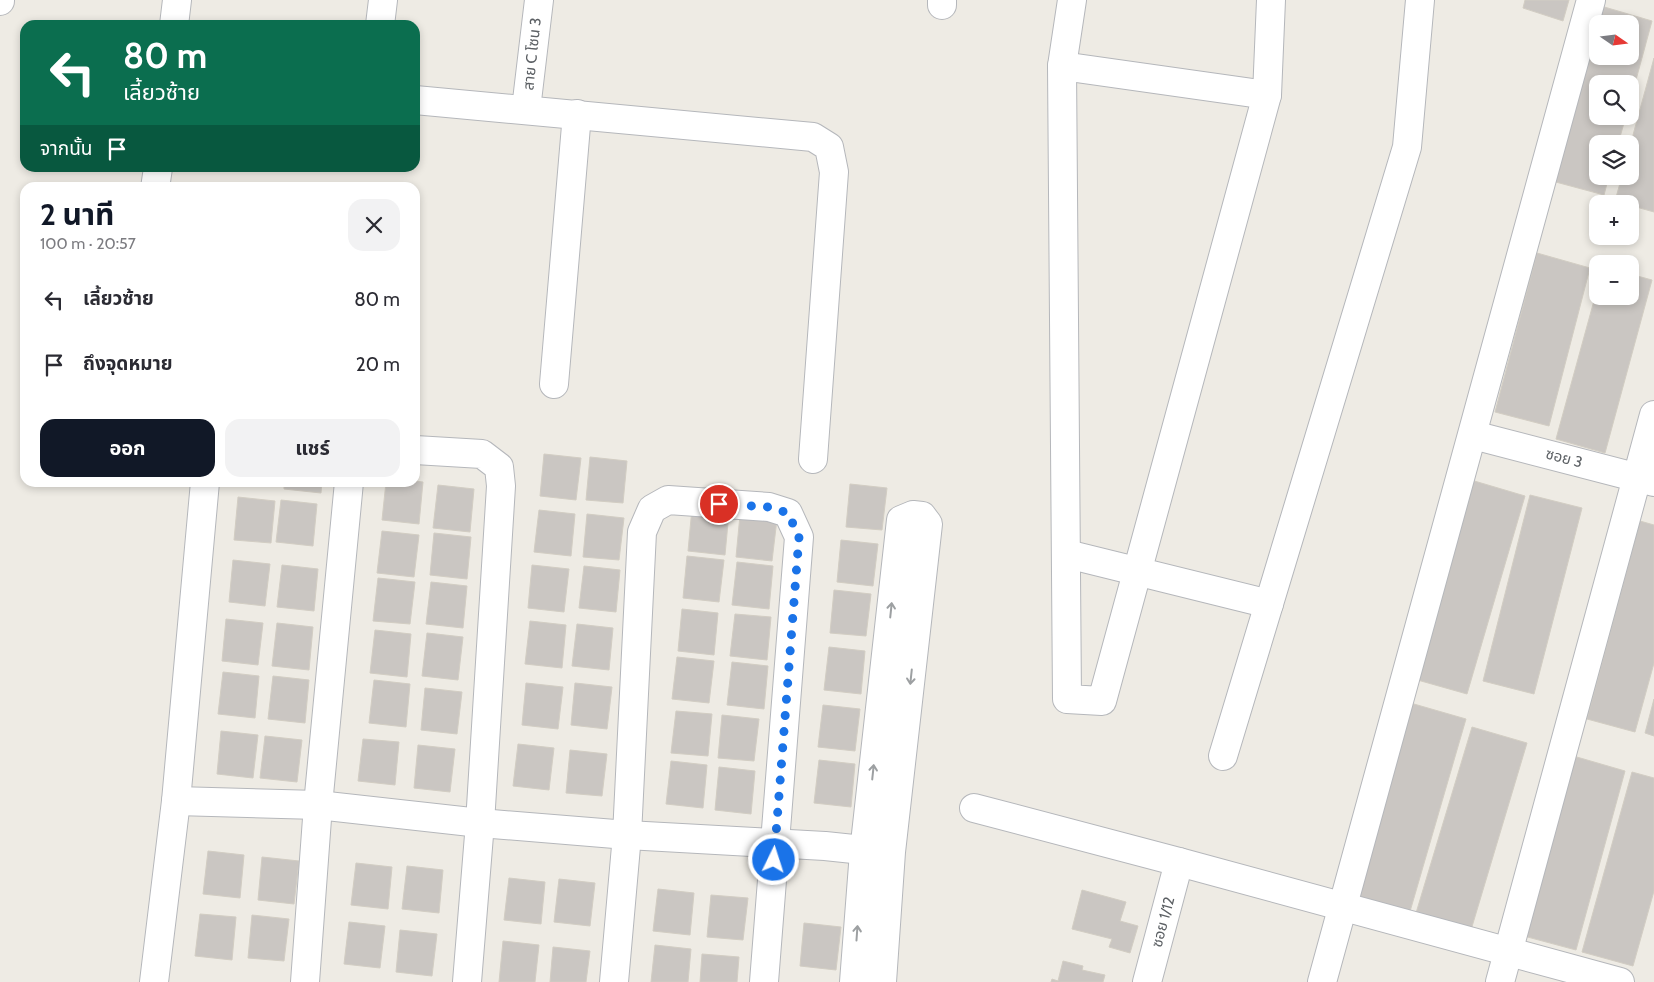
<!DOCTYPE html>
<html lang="th">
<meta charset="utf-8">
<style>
:root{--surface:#fff;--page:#f2f2f3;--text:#2b2b33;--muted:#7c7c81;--accent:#111827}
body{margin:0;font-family:Cabin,"Noto Sans Thai",sans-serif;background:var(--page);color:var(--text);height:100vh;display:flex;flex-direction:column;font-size:19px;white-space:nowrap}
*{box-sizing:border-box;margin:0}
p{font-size:16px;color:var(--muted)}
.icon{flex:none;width:28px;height:28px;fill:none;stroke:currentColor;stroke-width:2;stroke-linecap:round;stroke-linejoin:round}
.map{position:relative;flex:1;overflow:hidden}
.drawer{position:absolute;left:20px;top:182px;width:400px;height:305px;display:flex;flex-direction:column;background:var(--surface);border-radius:15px;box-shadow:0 2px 8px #0003}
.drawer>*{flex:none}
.guide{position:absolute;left:20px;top:20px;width:400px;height:152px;border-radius:15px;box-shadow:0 2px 8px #0003;background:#0b6e4f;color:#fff;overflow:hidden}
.needle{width:32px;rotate:104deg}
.tools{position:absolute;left:1589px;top:15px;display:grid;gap:10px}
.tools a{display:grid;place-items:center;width:50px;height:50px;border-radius:10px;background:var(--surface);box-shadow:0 2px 8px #0003;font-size:25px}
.pin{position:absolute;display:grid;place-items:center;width:42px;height:42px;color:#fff;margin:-21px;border:2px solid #fff;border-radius:50%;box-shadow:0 1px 5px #0007}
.me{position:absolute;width:55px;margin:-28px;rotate:4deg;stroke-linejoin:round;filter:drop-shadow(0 0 4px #0008)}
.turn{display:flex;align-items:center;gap:18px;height:105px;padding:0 20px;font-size:22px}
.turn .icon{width:65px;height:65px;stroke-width:2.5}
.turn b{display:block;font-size:35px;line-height:42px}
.then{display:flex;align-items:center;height:48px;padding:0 20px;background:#0003;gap:10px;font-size:19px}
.round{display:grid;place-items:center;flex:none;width:52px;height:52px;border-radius:15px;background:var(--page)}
.head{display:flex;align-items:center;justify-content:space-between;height:85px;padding:0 20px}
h1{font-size:30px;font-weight:700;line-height:38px;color:var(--accent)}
.button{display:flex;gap:10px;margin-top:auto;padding:10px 20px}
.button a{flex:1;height:58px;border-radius:15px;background:var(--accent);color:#fff;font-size:20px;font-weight:700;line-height:58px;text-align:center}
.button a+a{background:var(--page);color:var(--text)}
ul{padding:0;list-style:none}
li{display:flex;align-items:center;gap:15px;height:65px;padding:0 20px}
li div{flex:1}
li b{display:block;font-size:19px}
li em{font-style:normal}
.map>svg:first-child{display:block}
</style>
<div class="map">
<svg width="1654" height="982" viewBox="0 0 1654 982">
<rect width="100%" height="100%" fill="#eeebe4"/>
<g fill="#cac6c2" stroke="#d2cdc3" fill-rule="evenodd">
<polygon points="1525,0 1569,0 1563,21 1523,8"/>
<path d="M1601 6 1652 21 1630 102V84H1598V116H1626L1618 144H1598V176H1609L1604 195 1552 181ZM1598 24H1630V56H1598Z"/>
<polygon points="1654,58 1654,212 1615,201 1622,176 1630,176 1630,146"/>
<polygon points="1537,253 1590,268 1549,426 1495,412"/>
<polygon points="1630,274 1652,280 1605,453 1556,439 1598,286 1598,296 1630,296"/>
<polygon points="544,454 581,458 576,500 540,496"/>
<polygon points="590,457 627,461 623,503 586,500"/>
<polygon points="1471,480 1525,496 1467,694 1414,679"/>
<polygon points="415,481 423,482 419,524 382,520 386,482"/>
<polygon points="284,482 322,482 321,493 284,489"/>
<polygon points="850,484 887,488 882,530 846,527"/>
<polygon points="438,485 474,489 470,532 433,528"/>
<polygon points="1530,495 1582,508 1534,694 1483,681"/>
<polygon points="238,497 275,501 271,543 234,540"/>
<polygon points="281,500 317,504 313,546 276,542"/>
<polygon points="692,508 729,512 725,555 688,551"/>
<polygon points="539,510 575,514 571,556 534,552"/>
<polygon points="587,514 624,518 619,560 583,557"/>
<polygon points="740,515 777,519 772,561 736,557"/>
<polygon points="1640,521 1654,525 1654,663 1635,732 1587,719"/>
<polygon points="382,531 419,535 414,577 377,573"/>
<polygon points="434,533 471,537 467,579 430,575"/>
<polygon points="841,540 878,544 873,586 837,582"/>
<polygon points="687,556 724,560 719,602 683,598"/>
<polygon points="233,560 270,564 265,606 229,602"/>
<polygon points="737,562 773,566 769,609 732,605"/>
<polygon points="282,565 318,569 314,611 277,607"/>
<polygon points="532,565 569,569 564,612 528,608"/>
<polygon points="584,566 620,570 616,612 579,608"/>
<polygon points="378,578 415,582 410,624 373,621"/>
<polygon points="431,582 467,586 463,628 426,624"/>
<polygon points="834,590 871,594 866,636 830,633"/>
<polygon points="682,609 718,613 714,655 678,651"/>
<polygon points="735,614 771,617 767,660 730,656"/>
<polygon points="226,619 263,623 258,665 222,661"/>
<polygon points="530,621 566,625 562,668 525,664"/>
<polygon points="277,623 313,627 309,670 272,666"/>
<polygon points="577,624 613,628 609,670 572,666"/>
<polygon points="375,630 411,634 407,677 370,673"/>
<polygon points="427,633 463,637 458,680 422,676"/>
<polygon points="829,647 865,651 861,694 824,690"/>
<polygon points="677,657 714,661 709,703 672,699"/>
<polygon points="732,662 768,666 764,709 727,705"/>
<polygon points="223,672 259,676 255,718 218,714"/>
<polygon points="273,676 309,680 305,723 268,719"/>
<polygon points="374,680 410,684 406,727 369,723"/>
<polygon points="526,683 563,687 558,729 522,725"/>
<polygon points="575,683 612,687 607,729 571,725"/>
<polygon points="425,688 462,692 457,734 421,730"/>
<polygon points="1654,699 1654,736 1645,733"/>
<polygon points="1407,702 1466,719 1409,915 1350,898"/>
<polygon points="823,705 860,709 855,751 818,747"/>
<polygon points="676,711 712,714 708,756 671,753"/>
<polygon points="722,715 759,719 754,761 718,758"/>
<polygon points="1472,727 1527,743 1471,930 1416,913"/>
<polygon points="221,731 258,735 253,778 217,774"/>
<polygon points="265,736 302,740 297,782 260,778"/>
<polygon points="363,739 399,742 395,785 358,781"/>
<polygon points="518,744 554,748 549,790 513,786"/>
<polygon points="418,745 455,749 450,792 414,788"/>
<polygon points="570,750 607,754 602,796 566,793"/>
<polygon points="1570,755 1625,771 1576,950 1520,935"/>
<polygon points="819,760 855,764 851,807 814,803"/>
<polygon points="671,761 707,765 703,808 666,804"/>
<polygon points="719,767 755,771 751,814 715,810"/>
<polygon points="1632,772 1654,778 1654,891 1633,966 1582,952"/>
<polygon points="208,851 244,855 240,898 203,894"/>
<polygon points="262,857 299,861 294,904 258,900"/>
<polygon points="356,863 392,867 388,909 351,905"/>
<polygon points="407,866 443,870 439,913 402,909"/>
<polygon points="509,878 545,882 541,924 504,920"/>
<polygon points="559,879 595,883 590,926 554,922"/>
<polygon points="658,889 694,893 690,935 653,931"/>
<polygon points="1082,890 1126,902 1120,921 1138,926 1130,953 1109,947 1112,939 1072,929"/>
<polygon points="711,895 748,898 743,940 707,937"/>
<polygon points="200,914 236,917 232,960 195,956"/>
<polygon points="252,915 289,919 284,961 248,958"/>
<polygon points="349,922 385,926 380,968 344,964"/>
<polygon points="804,923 841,927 836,970 800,966"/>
<polygon points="400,930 437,934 432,976 396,972"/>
<polygon points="503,941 539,945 535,982 499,982"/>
<polygon points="655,945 691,949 688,982 651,982"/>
<polygon points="553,947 590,951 586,982 550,982"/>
<polygon points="702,954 739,957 737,982 700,982"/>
<polygon points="1063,961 1083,966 1082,970 1105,975 1103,982 1051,982 1052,979 1058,981"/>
</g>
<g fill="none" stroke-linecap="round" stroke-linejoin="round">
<defs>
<g id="minor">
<polyline points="1072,0 1062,66 1067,699 1102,701 1267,95 1271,0"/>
<polyline points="0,1 0,0"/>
<polyline points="942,5 942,0"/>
<polyline points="174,25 177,0"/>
<polyline points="380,25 383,0"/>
<polyline points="1062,66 1267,95"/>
<polyline points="415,100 813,137 829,147 834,172 813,459"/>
<polyline points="526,109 539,0"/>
<polyline points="155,188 158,168"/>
<polyline points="554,384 577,114"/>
<polyline points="1473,435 1654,482"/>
<polyline points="415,450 482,454 499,467 501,486 480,823 467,982"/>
<polyline points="1067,554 1269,604"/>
<polyline points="1223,756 1407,147 1420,0"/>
<polyline points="176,801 318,805 480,823 627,835 825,846 882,852"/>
<polyline points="974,808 1179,862 1620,982"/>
<polyline points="154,982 176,801 205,482"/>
<polyline points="305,982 318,805 349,482"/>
<polyline points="614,982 627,835 642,532 652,509 668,500 769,507 788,513 799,537 764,982"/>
<polyline points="854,982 864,852 901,520 913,515 922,516 928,524 891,852 882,982"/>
<polyline points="1147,982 1179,862"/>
<polyline points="1322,982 1591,0"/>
<polyline points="1500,982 1654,415"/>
</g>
</defs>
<use href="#minor" stroke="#b5b7bb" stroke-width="30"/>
<use href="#minor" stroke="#fff" stroke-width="28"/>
</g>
<defs><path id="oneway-shaft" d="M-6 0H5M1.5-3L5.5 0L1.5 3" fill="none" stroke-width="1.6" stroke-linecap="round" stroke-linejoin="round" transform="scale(1.25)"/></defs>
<g stroke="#9da0a2">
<use href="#oneway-shaft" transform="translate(891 610) rotate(-84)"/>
<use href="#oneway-shaft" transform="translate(911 677) rotate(96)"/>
<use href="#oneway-shaft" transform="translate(873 772) rotate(-84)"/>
<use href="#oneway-shaft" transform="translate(857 933) rotate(-86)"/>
</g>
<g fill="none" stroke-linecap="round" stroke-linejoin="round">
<polyline stroke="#1a73e8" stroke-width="9" stroke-dasharray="0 16.2" points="719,504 769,507 788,513 799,537 774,860"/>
</g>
<g text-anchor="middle" stroke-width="4" stroke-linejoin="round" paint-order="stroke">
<g font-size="15" fill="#5c6064" stroke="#fff">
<text transform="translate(532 54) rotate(-84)" y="5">สาย C โซน 3</text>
<text transform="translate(1564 458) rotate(15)" y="5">ซอย 3</text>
<text transform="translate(1163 922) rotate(-75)" y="5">ซอย 1/12</text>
</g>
</g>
</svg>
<div class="tools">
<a><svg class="needle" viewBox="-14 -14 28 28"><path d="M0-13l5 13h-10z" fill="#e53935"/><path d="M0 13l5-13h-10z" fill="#7c7c81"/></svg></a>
<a><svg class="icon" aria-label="search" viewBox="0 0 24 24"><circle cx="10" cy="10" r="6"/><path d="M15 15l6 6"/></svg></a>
<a><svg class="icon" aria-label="layers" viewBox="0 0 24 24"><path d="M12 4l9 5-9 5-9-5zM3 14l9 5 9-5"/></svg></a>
<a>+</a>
<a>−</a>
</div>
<div class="pin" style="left:719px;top:504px;background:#d93025"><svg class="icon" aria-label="arrive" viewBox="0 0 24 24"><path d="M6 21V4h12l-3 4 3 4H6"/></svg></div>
<svg class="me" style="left:774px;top:860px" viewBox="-20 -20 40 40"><circle r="17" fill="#1a73e8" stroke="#fff" stroke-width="3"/><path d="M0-11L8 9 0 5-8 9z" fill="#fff"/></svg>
<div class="guide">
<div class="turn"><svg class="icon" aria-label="left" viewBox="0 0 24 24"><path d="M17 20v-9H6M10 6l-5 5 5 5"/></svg><div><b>80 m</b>เลี้ยวซ้าย</div></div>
<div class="then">จากนั้น<svg class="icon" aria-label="arrive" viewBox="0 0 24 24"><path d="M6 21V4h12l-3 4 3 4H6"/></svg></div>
</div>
<section class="drawer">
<div class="head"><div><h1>2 นาที</h1><p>100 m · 20:57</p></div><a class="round"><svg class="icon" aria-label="close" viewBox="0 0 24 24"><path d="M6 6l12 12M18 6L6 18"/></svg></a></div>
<ul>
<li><svg class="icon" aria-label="left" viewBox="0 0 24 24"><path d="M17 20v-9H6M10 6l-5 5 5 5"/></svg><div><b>เลี้ยวซ้าย</b></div><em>80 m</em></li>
<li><svg class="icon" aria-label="arrive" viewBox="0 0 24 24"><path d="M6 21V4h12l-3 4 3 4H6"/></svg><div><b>ถึงจุดหมาย</b></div><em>20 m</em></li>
</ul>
<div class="button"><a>ออก</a><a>แชร์</a></div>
</section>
</div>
